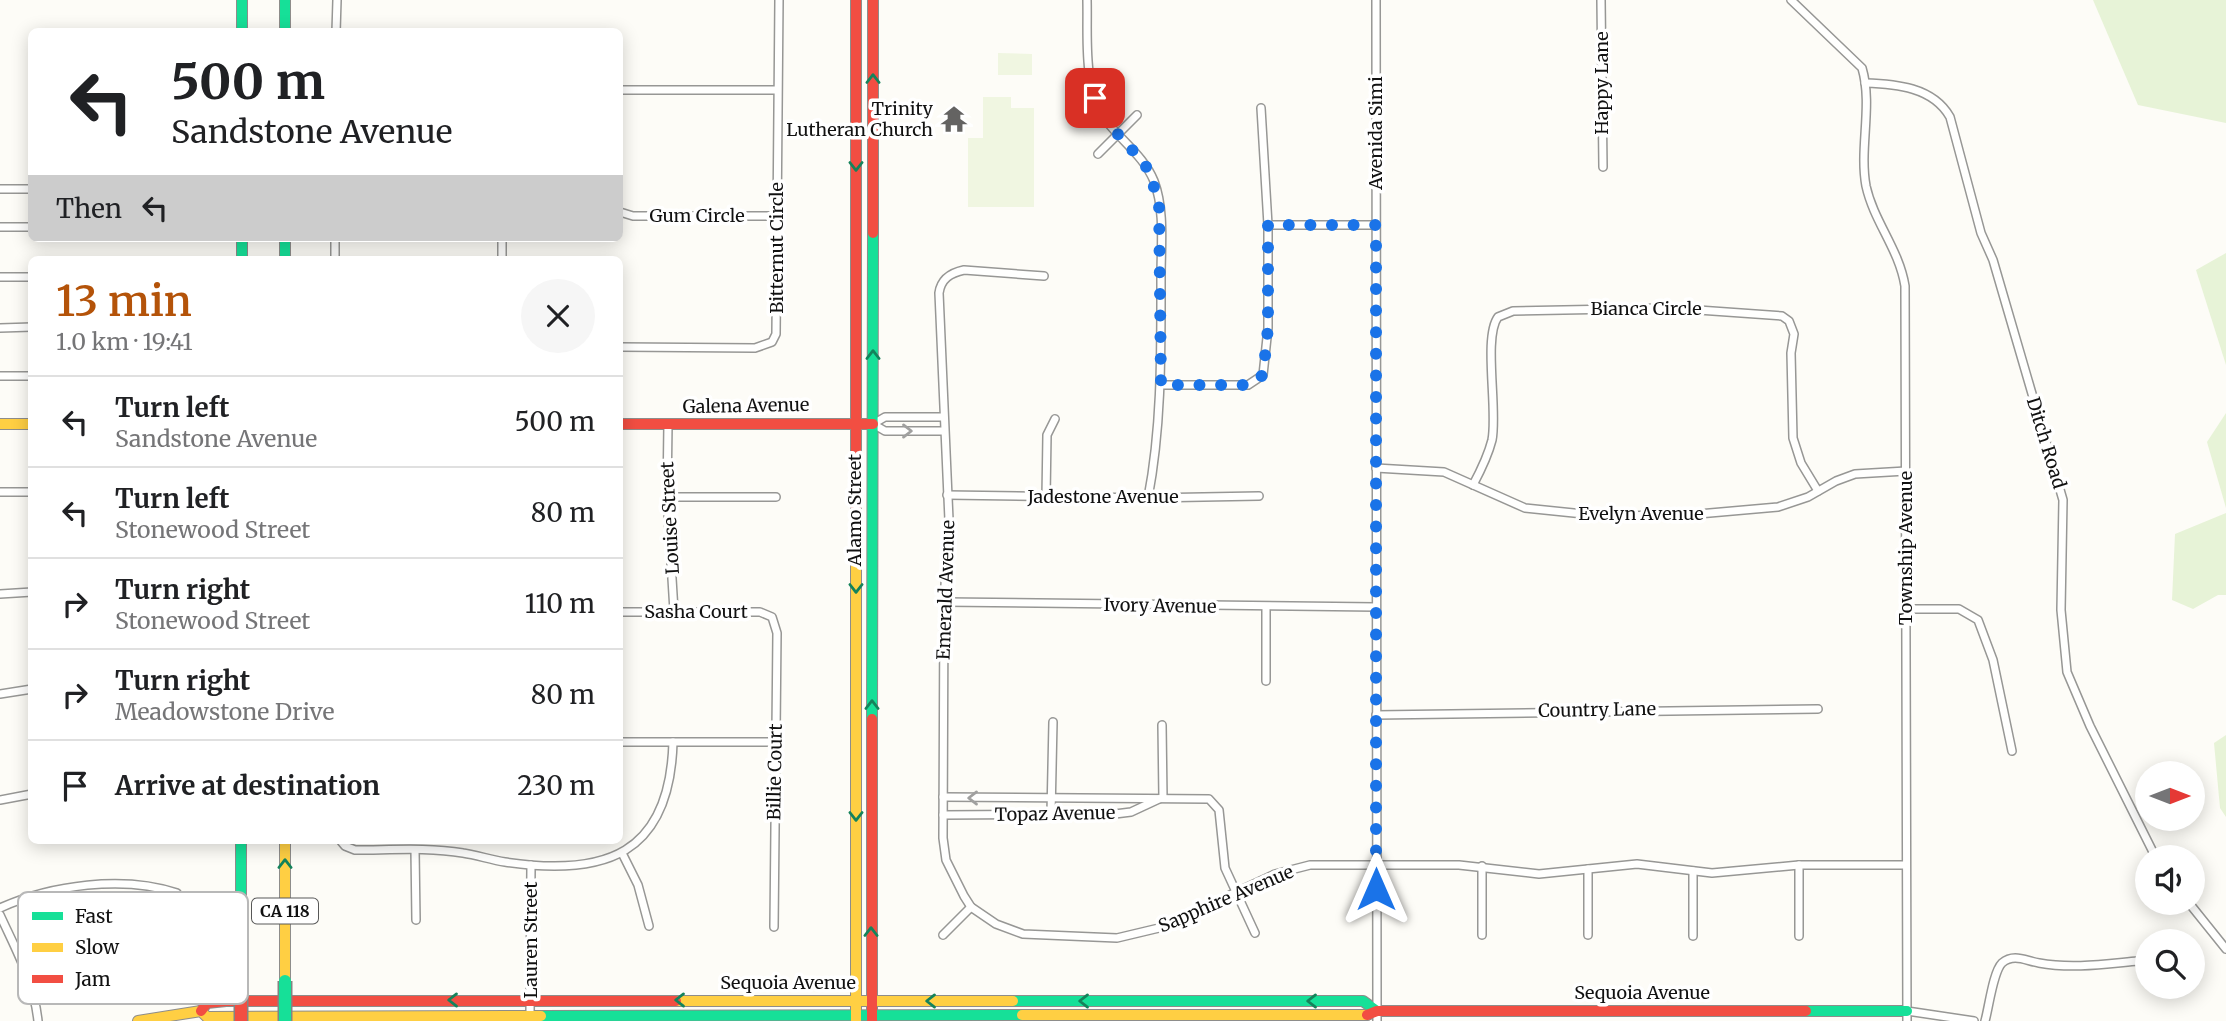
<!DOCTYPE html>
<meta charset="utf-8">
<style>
:root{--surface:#fff;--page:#f6f6f6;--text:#202124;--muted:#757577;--line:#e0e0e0;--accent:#b45309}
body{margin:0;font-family:Merriweather,serif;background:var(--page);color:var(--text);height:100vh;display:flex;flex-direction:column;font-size:26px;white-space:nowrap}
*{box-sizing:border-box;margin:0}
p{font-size:23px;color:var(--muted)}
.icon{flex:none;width:38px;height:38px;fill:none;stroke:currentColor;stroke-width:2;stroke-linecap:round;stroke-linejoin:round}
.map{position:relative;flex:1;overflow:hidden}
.details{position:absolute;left:28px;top:256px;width:595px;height:588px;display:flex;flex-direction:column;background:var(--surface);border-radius:10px;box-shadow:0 4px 18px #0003}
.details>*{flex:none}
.hud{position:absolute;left:28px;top:28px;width:595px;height:214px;border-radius:10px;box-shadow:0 4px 18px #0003;background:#fff;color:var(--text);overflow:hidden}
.needle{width:46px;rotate:90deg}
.buttons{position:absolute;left:2135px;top:761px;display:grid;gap:14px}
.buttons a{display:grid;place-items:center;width:70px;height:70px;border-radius:50%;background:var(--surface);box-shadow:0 4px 18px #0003;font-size:35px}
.pin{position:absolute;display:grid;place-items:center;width:60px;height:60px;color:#fff;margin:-30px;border-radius:14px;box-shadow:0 4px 10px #0006}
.me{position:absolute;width:77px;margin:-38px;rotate:0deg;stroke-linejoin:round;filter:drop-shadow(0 0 5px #0008)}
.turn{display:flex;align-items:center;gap:24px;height:147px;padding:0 28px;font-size:32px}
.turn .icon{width:91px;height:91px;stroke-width:2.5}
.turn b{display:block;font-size:49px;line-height:60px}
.then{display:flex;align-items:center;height:66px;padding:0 28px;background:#0003;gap:14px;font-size:26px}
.round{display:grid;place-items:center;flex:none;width:74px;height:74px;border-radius:37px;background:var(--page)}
.headline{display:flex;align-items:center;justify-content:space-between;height:119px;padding:0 28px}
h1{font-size:42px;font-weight:600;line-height:52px;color:var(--accent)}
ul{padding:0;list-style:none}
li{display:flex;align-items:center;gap:21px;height:91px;padding:0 28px;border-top:2px solid var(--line)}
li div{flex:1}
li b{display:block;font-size:26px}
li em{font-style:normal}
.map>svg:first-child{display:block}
</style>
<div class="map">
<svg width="2226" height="1021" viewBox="0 0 2226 1021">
<rect width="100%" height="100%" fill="#fdfcf7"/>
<g fill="#e7f3d7">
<polygon points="2093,0 2226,0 2226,123 2138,105"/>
<polygon points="2226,253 2226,365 2196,270"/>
<polygon points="2226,413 2226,508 2207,442"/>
<polygon points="2226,513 2226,595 2218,595 2193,609 2172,600 2175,534"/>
<polygon points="2226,735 2226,817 2220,808 2214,743"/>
</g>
<g fill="#f0f6e1">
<polygon points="998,53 1032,54 1032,75 998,75"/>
<polygon points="983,97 1011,97 1011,108 1034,108 1034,207 968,207 968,138 983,138"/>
</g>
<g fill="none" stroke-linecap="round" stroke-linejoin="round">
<defs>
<g id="street">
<path d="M1087 0C1088 41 1082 88 1108 123 1124 143 1144 157 1154 181 1165 210 1161 246 1161 276 1161 351 1162 425 1148 498"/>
<polyline points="1376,0 1377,1021"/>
<polyline points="1601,0 1603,167"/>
<path d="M1791 0 1862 68C1873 105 1859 148 1866 186 1874 222 1899 249 1905 286L1907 1021"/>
<polyline points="336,32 337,0"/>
<path d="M1865 83C1896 84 1933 87 1950 117L1981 233 1993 260 2063 500 2061 610 2067 672 2090 726 2156 858"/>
<polyline points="620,90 776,90"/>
<polyline points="1098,154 1137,115"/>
<polyline points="0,189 32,189"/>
<polyline points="620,212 633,216 776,216"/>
<polyline points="1268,225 1376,225"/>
<polyline points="0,227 32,227"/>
<polyline points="335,238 335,259"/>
<polyline points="502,238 502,259"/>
<path d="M1044 276 964 270C950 273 941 279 939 293L949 520 944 602 943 838 946 860 964 896 971 907 996 924 1023 934 1117 938 1159 928 1275 874 1310 865H1459L1539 874 1637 864 1712 873 1799 865H1906"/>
<polyline points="0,277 32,277"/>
<polyline points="0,328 32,327"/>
<polyline points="620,347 755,348 772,342 776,334 779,0"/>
<polyline points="0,376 32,376"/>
<polyline points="1161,385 1248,385 1263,375 1268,328 1268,225 1261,108"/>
<polyline points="668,424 667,497 674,611"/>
<polyline points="873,424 885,431 944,431"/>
<polyline points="873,424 885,417 943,417"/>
<polyline points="1376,468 1444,472 1525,508 1603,516 1687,515 1778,507 1808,497 1836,481 1855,474 1906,471"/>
<path d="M1473 485C1481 470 1488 456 1492 440 1498 410 1483 337 1498 317L1513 311 1670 308 1782 316 1789 321 1794 334 1791 353 1793 438 1801 463 1818 491"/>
<polyline points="0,492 32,492"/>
<polyline points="947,495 1148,498 1259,496"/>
<polyline points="667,497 776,497"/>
<polyline points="1046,497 1047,435 1055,419"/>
<polyline points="0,594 32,592"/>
<polyline points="944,602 1376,607"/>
<polyline points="1266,607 1266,681"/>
<polyline points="1906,609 1959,609 1978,620 1993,660 2012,751"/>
<polyline points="620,612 760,612 772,617 777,633 774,927"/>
<polyline points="0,694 32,689"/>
<polyline points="1376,715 1818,709"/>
<polyline points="1162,725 1163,798"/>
<polyline points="620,742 776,742"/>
<polyline points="943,797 1209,799 1219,810 1225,868 1255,933"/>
<polyline points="0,800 32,794"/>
<polyline points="1051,814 1053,722"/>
<polyline points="943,815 1115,814 1131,812 1159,799"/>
<path d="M340 840 345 846 355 850C390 850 428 847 463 853 477 855 491 860 505 862 605 877 670 855 673 742"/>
<polyline points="415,850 416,920"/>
<polyline points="622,853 638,885 649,926"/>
<polyline points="1799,865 1799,936"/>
<polyline points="1693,871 1693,936"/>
<polyline points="2189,903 2226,949"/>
<path d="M0 908C51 885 123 875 177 893"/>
<path d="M0 915C16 950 34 982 38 1021"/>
<polyline points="943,935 971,907"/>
<polyline points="1482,935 1482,866"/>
<polyline points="1588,935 1588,869"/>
<polyline points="36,998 117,981 133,982"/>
<polyline points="1907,1011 1974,1021"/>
<polyline points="530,1015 531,865"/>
<path d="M1985 1021C1989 1007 1993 972 2002 963 2014 953 2026 961 2039 963 2072 969 2105 964 2138 961"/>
</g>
<g id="fast">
<polyline points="242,0 242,32"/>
<polyline points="285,0 285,32"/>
<polyline points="242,238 242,259"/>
<polyline points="285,238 285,259"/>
<polyline points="872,719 873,233"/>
<polyline points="241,840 241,983"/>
<polyline points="1013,1001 1363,1001 1377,1011"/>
<polyline points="1806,1011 1907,1011"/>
<polyline points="541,1016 1022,1015"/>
</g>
<g id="slow">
<polyline points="0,424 32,424"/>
<polyline points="856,532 856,1020"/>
<polyline points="285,840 285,981"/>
<polyline points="676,1001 1013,1001"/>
<polyline points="1022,1015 1367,1015"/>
<polyline points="138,1021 201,1011 207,1017 541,1016"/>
</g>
<g id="jam">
<polyline points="856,0 856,532"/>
<polyline points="873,233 873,0"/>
<polyline points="620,424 873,424"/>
<polyline points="201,1011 207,1003 226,1001 676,1001"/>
<polyline points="1367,1015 1377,1011 1806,1011"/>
<polyline points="872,1021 872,719"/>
</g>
</defs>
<use href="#street" stroke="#979795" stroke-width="10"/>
<use href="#fast" stroke="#8e8d8b" stroke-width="12"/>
<use href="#slow" stroke="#8e8d8b" stroke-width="12"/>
<use href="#jam" stroke="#8e8d8b" stroke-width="12"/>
<use href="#street" stroke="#fffffe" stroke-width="7"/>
<use href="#fast" stroke="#16e098" stroke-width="10"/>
<use href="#slow" stroke="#ffcf43" stroke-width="10"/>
<use href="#jam" stroke="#f24e42" stroke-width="10"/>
<defs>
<polyline id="fast-bridge" points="285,981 285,1021"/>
<polyline id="jam-bridge" points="241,983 241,1021"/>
</defs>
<use href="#fast-bridge" stroke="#858482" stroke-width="15" stroke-linecap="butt"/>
<use href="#jam-bridge" stroke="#858482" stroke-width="15" stroke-linecap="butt"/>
<use href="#fast-bridge" stroke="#16e098" stroke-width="12"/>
<use href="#jam-bridge" stroke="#f24e42" stroke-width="12"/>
</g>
<defs><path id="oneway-chevron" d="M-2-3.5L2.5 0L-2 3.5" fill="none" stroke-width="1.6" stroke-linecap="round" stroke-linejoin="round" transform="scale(1.75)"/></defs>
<g stroke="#14835b">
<use href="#oneway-chevron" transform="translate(873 79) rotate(-90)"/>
<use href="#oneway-chevron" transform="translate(856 166) rotate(90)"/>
<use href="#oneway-chevron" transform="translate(873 355) rotate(-90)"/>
<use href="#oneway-chevron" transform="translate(856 588) rotate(90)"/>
<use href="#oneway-chevron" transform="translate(872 705) rotate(-90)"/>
<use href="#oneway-chevron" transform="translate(856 816) rotate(90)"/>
<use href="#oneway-chevron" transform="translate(285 864) rotate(-90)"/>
<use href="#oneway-chevron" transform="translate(871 932) rotate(-90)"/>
<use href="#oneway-chevron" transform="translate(453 1000) rotate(180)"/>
<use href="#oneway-chevron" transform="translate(680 1000) rotate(180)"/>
<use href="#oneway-chevron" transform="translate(931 1001) rotate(-180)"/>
<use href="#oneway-chevron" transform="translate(1084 1001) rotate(-180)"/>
<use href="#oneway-chevron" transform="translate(1312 1001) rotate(-180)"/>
</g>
<g stroke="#a0a09f">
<use href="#oneway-chevron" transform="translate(907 431)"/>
<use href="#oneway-chevron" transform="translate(973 798) rotate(-180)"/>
</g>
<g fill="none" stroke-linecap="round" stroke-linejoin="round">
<polyline stroke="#1a73e8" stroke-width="12" stroke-dasharray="0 21.6" points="1095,98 1107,122 1145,164 1159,200 1161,385 1248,385 1263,375 1268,328 1268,225 1376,225 1376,889"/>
</g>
<defs>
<symbol id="temple-bare" viewBox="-9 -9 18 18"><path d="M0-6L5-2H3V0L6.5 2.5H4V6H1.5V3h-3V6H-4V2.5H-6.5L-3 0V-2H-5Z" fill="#646362" stroke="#fff" stroke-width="2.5" paint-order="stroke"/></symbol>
</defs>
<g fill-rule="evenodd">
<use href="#temple-bare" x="935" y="100" width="38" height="38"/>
</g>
<g text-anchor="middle" stroke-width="7" stroke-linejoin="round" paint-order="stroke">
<rect fill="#fff" stroke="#585858" stroke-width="2" x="252" y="898.5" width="66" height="25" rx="5"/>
<g font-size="16" font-weight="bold" fill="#111">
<text x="285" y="917">CA 118</text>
</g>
<g font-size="18" fill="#111" stroke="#fff">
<text transform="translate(1602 83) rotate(-90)" y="6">Happy Lane</text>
<text transform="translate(1376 133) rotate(-90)" y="6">Avenida Simi</text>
<text x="697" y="222">Gum Circle</text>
<text transform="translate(777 248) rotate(-90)" y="6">Bitternut Circle</text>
<text x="1646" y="315">Bianca Circle</text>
<text transform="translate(746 406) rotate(-1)" y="6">Galena Avenue</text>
<text transform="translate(2046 443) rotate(73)" y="6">Ditch Road</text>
<text x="1103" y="503">Jadestone Avenue</text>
<text transform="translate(855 510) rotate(-90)" y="6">Alamo Street</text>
<text x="1641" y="520">Evelyn Avenue</text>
<text transform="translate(670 518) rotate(-93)" y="6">Louise Street</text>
<text transform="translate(1906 548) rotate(-90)" y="6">Township Avenue</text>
<text transform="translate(946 590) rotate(-88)" y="6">Emerald Avenue</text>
<text transform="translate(1160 606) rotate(1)" y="6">Ivory Avenue</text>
<text x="696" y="618">Sasha Court</text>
<text transform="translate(1597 710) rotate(-1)" y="6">Country Lane</text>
<text transform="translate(775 772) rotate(-89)" y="6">Billie Court</text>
<text transform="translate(1055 814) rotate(-1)" y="6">Topaz Avenue</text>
<text transform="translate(1226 899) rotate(-23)" y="6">Sapphire Avenue</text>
<text transform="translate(531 940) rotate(-90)" y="6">Lauren Street</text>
<text x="788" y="989">Sequoia Avenue</text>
<text x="1642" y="999">Sequoia Avenue</text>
</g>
<g font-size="18" fill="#111" stroke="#fff" text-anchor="end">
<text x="933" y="115">Trinity<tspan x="933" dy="21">Lutheran Church</tspan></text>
</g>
</g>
<rect x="18" y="892" width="230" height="112" rx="10" fill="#fff" stroke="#b8b8b8" stroke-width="2"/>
<rect x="32" y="912" width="31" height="8" fill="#16e098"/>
<rect x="32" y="943" width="31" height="9" fill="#ffcf43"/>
<rect x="32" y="975" width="31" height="8" fill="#f24e42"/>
<g font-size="19" fill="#111">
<text x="75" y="923">Fast</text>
<text x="75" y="954">Slow</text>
<text x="75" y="986">Jam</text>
</g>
</svg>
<div class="buttons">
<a><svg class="needle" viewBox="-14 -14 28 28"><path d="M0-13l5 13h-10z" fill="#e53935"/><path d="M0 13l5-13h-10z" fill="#757577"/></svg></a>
<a><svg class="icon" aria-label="sound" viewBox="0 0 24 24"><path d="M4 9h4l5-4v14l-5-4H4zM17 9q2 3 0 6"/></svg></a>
<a><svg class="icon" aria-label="search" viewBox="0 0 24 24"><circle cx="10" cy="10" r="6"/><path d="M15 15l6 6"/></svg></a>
</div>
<div class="pin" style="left:1095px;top:98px;background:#d93025"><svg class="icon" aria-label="arrive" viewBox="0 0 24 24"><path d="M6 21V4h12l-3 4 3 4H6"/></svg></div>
<svg class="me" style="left:1376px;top:889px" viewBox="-20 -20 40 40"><path d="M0-17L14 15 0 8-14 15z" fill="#1a73e8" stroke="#fff" stroke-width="4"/></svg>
<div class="hud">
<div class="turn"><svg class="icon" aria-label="left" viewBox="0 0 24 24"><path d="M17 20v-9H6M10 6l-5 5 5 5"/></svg><div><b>500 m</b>Sandstone Avenue</div></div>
<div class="then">Then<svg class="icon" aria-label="left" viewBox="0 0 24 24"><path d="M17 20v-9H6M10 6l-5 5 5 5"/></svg></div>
</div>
<section class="details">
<div class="headline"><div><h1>13 min</h1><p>1.0 km · 19:41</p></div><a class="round"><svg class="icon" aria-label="close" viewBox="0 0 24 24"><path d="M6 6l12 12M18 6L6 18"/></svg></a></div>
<ul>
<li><svg class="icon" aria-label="left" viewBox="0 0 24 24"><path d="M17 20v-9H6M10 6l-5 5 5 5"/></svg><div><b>Turn left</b><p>Sandstone Avenue</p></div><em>500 m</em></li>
<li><svg class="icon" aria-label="left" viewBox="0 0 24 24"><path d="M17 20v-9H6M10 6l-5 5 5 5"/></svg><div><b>Turn left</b><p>Stonewood Street</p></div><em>80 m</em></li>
<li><svg class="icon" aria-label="right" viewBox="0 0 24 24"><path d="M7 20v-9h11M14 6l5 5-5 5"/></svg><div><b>Turn right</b><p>Stonewood Street</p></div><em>110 m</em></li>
<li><svg class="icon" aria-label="right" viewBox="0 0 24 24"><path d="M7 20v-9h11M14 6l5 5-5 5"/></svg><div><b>Turn right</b><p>Meadowstone Drive</p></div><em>80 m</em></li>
<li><svg class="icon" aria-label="arrive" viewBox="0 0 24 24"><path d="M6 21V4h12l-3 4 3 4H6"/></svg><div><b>Arrive at destination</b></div><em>230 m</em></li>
</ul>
</section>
</div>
